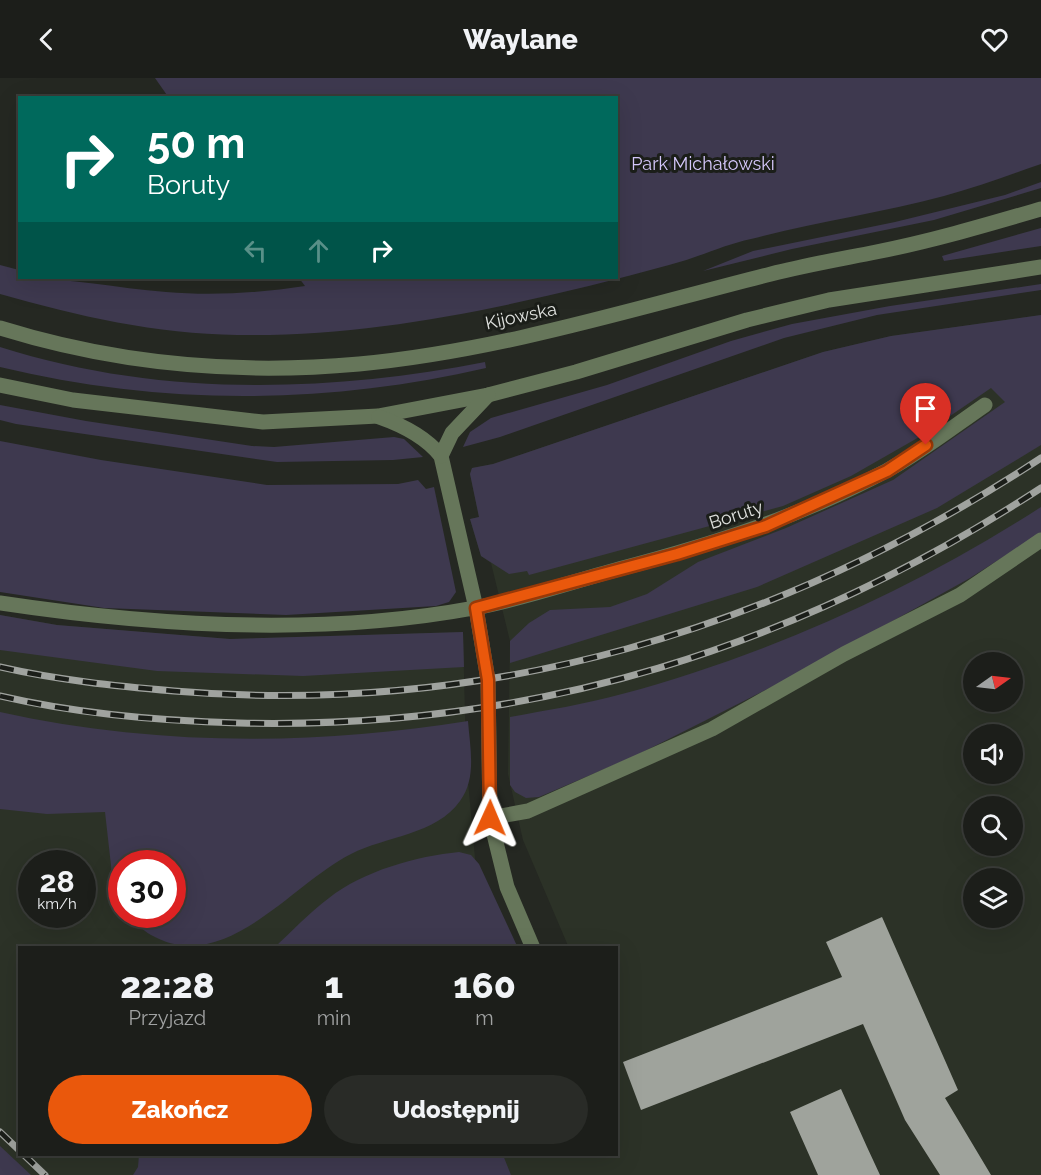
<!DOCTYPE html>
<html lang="pl">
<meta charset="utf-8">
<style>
:root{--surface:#1c1e1a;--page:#292b27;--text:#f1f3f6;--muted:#a0a2a2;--line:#3a3c39;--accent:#ea580c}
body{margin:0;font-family:Raleway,sans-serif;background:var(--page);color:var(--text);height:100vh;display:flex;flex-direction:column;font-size:22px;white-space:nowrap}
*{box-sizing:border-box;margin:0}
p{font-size:20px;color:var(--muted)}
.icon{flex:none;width:33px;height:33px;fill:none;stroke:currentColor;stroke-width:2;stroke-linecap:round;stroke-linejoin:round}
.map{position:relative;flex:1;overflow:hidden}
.sheet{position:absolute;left:18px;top:868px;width:600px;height:210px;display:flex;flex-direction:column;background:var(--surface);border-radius:0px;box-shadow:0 6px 24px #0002,0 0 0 2px var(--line)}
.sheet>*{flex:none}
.banner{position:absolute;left:18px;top:18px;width:600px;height:183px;border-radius:0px;box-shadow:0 6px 24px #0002,0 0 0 2px var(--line);background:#00695c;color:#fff;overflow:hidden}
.needle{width:39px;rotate:76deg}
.buttons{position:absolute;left:963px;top:574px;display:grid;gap:12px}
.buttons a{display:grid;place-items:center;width:60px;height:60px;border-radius:50%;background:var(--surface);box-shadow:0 6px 24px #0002,0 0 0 2px var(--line);font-size:30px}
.speed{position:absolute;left:18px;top:772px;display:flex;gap:12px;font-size:30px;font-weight:700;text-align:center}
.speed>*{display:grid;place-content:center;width:78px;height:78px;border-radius:50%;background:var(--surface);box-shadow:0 6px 24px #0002,0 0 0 2px var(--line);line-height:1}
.speed small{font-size:15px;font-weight:400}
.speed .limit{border:9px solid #d22;background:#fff;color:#111}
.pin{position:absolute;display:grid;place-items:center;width:51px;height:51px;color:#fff;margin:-62px -26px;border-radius:50% 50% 50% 0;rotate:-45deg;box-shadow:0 0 6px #0007}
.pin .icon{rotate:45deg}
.me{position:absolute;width:66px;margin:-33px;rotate:1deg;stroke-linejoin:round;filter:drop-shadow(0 0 4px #0008)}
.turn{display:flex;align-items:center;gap:21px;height:126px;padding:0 30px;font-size:27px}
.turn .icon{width:78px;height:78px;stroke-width:2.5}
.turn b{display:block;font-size:42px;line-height:51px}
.lanes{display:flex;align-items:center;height:57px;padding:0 30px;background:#0003;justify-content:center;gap:30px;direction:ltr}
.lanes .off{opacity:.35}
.eta{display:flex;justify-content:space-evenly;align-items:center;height:102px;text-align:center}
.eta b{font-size:36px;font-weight:800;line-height:42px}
.primary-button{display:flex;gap:12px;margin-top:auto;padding:12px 30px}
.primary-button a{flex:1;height:69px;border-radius:36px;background:var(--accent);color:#fff;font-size:24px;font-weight:800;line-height:69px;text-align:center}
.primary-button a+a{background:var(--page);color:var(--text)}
header{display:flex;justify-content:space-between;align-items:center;height:78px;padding:0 30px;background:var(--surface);font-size:27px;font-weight:800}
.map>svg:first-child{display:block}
</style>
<header><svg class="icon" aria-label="back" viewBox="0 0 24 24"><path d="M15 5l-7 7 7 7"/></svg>Waylane<svg class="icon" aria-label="heart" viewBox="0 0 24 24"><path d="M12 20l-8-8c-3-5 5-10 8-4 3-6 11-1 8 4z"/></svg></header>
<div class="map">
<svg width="1041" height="1097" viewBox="0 0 1041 1097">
<rect width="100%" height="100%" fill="#252822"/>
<path fill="#2c3227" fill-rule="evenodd" d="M1041 237V1097H0V537L57 547 230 561 463 554 466 681 476 791 509 870H20V1077H616V870H569L523 762 508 696 510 563 491 485 481 478 470 441 479 439 470 396 472 390 493 386 823 274 891 258ZM974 585H1012V624H974ZM974 657H1012V696H974ZM974 729H1012V768H974ZM32 786H82V837H32ZM122 786H172V837H122ZM974 801H1012V840H974Z"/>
<g fill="#3e394f">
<path d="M155 0H1041V86C1009 97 977 109 944 118 880 135 815 144 751 161 723 167 697 180 669 187 528 225 384 259 237 257 157 256 77 238 0 216V187L19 192 20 200C71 200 116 210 166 214 212 218 260 215 305 208L299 200H616V20H169Z"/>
<polygon points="1041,104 1041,110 934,142 792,171 703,193 753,173 895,144 1005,117"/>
<polygon points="1041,150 1041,168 944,183 942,178"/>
<polygon points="1041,206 1041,212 877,237 784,260 500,359 463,369 470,354 491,340 607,307 731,263 792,246 890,228"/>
<polygon points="1041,237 1041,367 937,430 757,509 510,585 510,563 529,545 550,532 610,529 647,516 698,484 786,450 893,402 1005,324 991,310 921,358 851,398 783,428 529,497 527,493 509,496 481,478 470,441 479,439 470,396 472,390 493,386 823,274 891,258"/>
<path d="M0 269C157 319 325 315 485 284L486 290C326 327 161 328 0 289Z"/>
<polygon points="0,327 86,343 252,368 274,369 394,359 404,361 423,379 393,382 277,384 16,346 0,342"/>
<polygon points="0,363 101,382 267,407 398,406 418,402 426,411 434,409 456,514 449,524 436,528 286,537 104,530 0,514"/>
<path d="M1041 429V455L970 500 799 595 635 678 539 719 526 720 515 714 510 707V639C548 632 586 626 622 616 770 576 912 512 1041 429Z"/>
<polygon points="0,537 57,547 230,561 463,554 464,589 303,598 157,593 0,572"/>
<path d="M0 634C154 668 313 668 468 643 470 670 477 700 460 723 436 757 386 758 351 776 291 806 225 899 151 857 142 852 134 843 126 837H172V786H122L121 826 113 805 105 734 47 736 0 731Z"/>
<path d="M459 774 471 777 479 786 518 870H274C292 853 309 835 329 820 363 793 417 778 459 774Z"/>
<polygon points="0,1068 31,1097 0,1097"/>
<polygon points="139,1077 503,1077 511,1097 133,1097 138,1089"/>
</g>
<g fill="#9fa39c">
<polygon points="882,839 958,1012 945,1020 991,1097 940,1097 905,1042 863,946 641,1032 623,984 842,899 826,864"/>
<polygon points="841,1011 867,1069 880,1097 818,1097 790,1034"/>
</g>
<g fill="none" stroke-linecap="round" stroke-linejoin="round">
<g stroke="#66765a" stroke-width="15">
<path d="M0 250C116 286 238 297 359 286 499 273 636 230 771 196 806 187 841 181 876 174 932 163 986 147 1041 131"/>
<polyline points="0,307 73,322 263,344 378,338 488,317 576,294 747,242 829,222 1041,189"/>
<path d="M379 339C402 347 425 358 441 378L476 530 488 602 490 740 507 809 533 870"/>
<polyline points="441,378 452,355 488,317"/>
<path d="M0 525C152 548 323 558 474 530 523 521 571 504 619 491 711 467 802 438 886 393 920 375 953 349 985 327"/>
<polyline points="490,740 528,733 712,651 844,576 960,517 1041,462"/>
</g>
<defs>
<g id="rail">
<path d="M0 589C57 602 115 608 174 613 488 639 779 552 1041 380"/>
<path d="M0 618C78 636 159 643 239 645 534 652 795 570 1041 410"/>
<polyline points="0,1054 20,1073"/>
<polyline points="24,1077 45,1097"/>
</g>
</defs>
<use href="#rail" stroke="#a0a39f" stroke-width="7"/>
<use href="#rail" stroke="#1b1e19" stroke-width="4.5" stroke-dasharray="14" stroke-linecap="butt"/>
</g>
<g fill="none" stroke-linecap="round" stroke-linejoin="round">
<defs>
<polyline id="route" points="490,740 488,602 476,530 677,476 766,448 887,393 926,367"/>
</defs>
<use href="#route" stroke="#983908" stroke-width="15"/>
<use href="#route" stroke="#ea580c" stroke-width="10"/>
</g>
<g text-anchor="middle" stroke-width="6" stroke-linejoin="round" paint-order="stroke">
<g font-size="18" fill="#d5c8fc" stroke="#1b1e19">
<text x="703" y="92">Park Michałowski</text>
</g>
<g font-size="18" fill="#dfe1de" stroke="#1b1e19">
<text transform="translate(521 238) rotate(-12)" y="6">Kijowska</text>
<text transform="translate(736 437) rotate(-18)" y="6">Boruty</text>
</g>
</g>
</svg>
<div class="buttons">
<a><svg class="needle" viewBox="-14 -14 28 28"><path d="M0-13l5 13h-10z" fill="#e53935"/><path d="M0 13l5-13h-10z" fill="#a0a2a2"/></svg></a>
<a><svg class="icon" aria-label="sound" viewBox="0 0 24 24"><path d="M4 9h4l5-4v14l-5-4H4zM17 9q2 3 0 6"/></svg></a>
<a><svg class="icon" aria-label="search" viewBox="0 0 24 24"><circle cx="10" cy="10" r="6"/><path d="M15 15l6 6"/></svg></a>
<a><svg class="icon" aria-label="layers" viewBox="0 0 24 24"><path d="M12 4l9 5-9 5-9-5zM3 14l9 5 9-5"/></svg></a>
</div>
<div class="speed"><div>28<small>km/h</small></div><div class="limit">30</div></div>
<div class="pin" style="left:926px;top:367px;background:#d93025"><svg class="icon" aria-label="arrive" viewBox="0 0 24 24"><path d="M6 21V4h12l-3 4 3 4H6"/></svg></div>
<svg class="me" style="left:490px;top:740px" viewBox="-20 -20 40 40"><path d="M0-17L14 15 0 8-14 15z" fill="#ea580c" stroke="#fff" stroke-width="4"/></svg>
<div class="banner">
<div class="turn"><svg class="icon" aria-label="right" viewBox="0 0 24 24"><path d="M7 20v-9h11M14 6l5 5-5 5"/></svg><div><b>50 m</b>Boruty</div></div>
<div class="lanes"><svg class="icon off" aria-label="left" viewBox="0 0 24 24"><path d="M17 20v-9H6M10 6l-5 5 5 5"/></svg><svg class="icon off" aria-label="ahead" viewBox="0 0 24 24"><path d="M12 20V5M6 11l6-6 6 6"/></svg><svg class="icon" aria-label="right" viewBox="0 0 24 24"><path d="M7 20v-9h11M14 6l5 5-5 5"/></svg></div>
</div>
<section class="sheet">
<div class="eta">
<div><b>22:28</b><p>Przyjazd</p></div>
<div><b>1</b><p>min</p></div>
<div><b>160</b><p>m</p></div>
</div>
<div class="primary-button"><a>Zakończ</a><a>Udostępnij</a></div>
</section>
</div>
